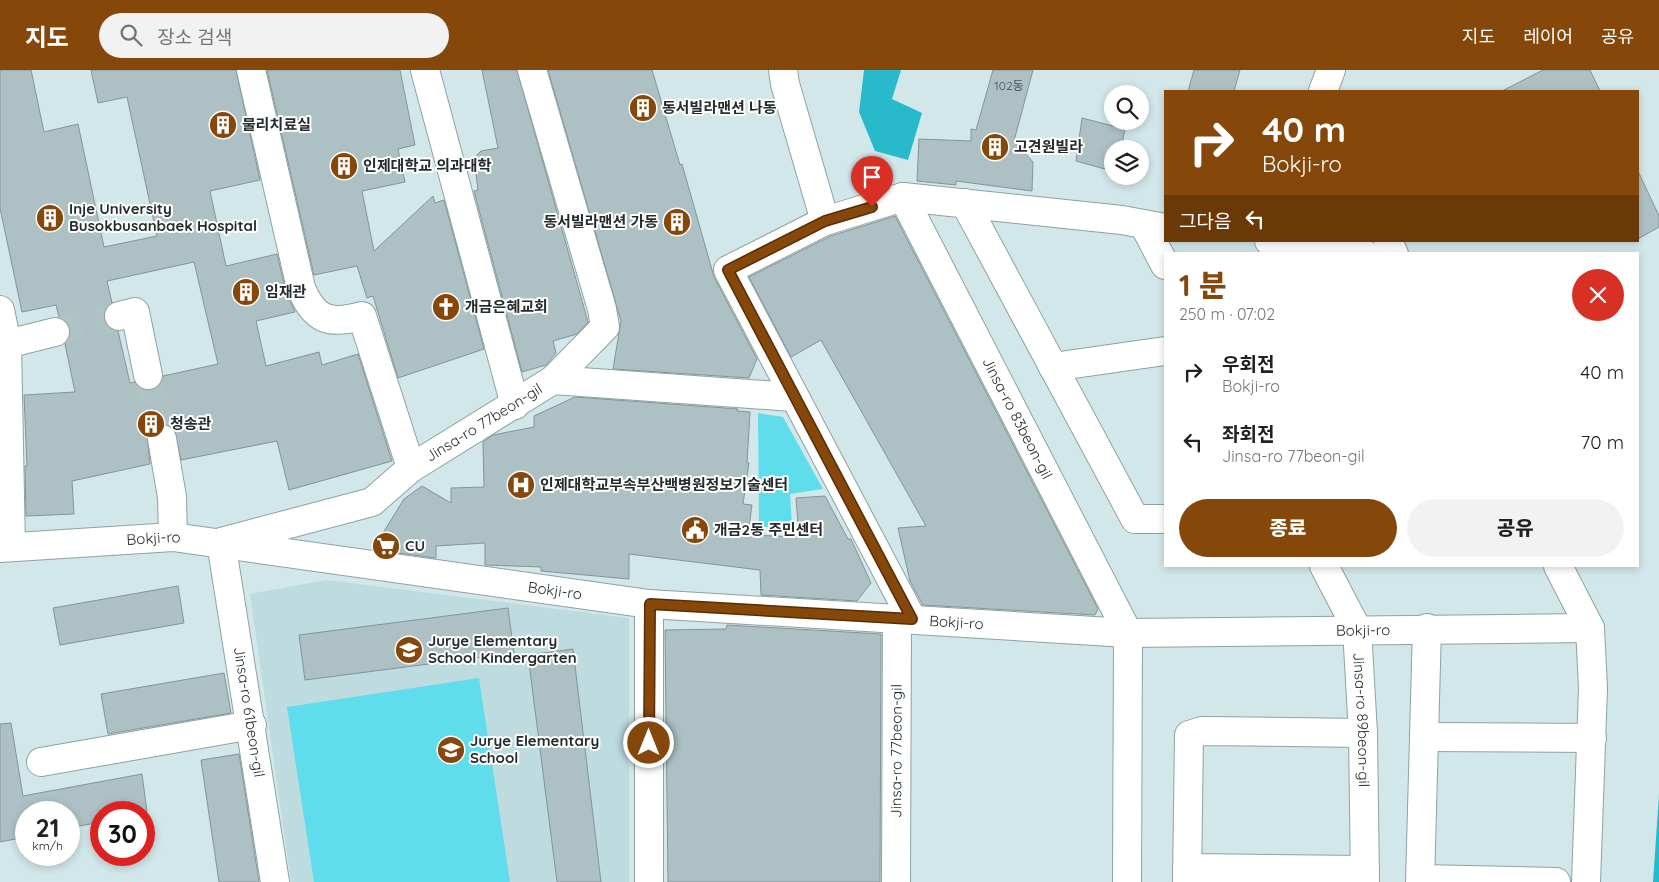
<!DOCTYPE html>
<html lang="ko">
<meta charset="utf-8">
<style>
:root{--surface:#fff;--page:#f2f2f2;--text:#202124;--muted:#757577;--accent:#86470a}
body{margin:0;font-family:Quicksand,"Noto Sans KR",sans-serif;background:var(--page);color:var(--text);height:100vh;display:flex;flex-direction:column;font-size:19px;white-space:nowrap}
*{box-sizing:border-box;margin:0}
p{font-size:16px;color:var(--muted)}
.icon{flex:none;width:28px;height:28px;fill:none;stroke:currentColor;stroke-width:2;stroke-linecap:round;stroke-linejoin:round}
.map{position:relative;flex:1;overflow:hidden}
.panel{position:absolute;left:1164px;top:182px;width:475px;height:315px;display:flex;flex-direction:column;background:var(--surface);border-radius:0px;box-shadow:0 2px 8px #0003}
.panel>*{flex:none}
.banner{position:absolute;left:1164px;top:20px;width:475px;height:152px;border-radius:0px;box-shadow:0 2px 8px #0003;background:#86470a;color:#fff;overflow:hidden}
.tools{position:absolute;left:1104px;top:15px;display:grid;gap:10px}
.tools a{display:grid;place-items:center;width:45px;height:45px;border-radius:50%;background:var(--surface);box-shadow:0 2px 8px #0003;font-size:25px}
.speed{position:absolute;left:15px;top:731px;display:flex;gap:10px;font-size:25px;font-weight:700;text-align:center}
.speed>*{display:grid;place-content:center;width:65px;height:65px;border-radius:50%;background:var(--surface);box-shadow:0 2px 8px #0003;line-height:1}
.speed small{font-size:12px;font-weight:400}
.speed .limit{border:8px solid #d22;background:#fff;color:#111}
.pin{position:absolute;display:grid;place-items:center;width:42px;height:42px;color:#fff;margin:-51px -21px;border-radius:50% 50% 50% 0;rotate:-45deg;box-shadow:0 0 5px #0007}
.pin .icon{rotate:45deg}
.me{position:absolute;width:55px;margin:-28px;rotate:0deg;stroke-linejoin:round;filter:drop-shadow(0 0 4px #0008)}
.turn{display:flex;align-items:center;gap:18px;height:105px;padding:0 15px;font-size:22px}
.turn .icon{width:65px;height:65px;stroke-width:2.5}
.turn b{display:block;font-size:35px;line-height:42px}
.then{display:flex;align-items:center;height:48px;padding:0 15px;background:#0003;gap:10px;font-size:19px}
.round{display:grid;place-items:center;flex:none;width:52px;height:52px;border-radius:26px;background:var(--page)}
.head{display:flex;align-items:center;justify-content:space-between;height:85px;padding:0 15px}
h1{font-size:30px;font-weight:800;line-height:38px;color:var(--accent)}
.button{display:flex;gap:10px;margin-top:auto;padding:10px 15px}
.button a{flex:1;height:58px;border-radius:30px;background:var(--accent);color:#fff;font-size:20px;font-weight:800;line-height:58px;text-align:center}
.button a+a{background:var(--page);color:var(--text)}
ul{padding:0;list-style:none}
li{display:flex;align-items:center;gap:15px;height:70px;padding:0 15px}
li div{flex:1}
li b{display:block;font-size:19px}
li em{font-style:normal}
header{display:flex;align-items:center;gap:30px;box-sizing:border-box;height:70px;padding:0 25px;background:var(--accent);color:#fff}
header strong{font-size:24px}
nav{display:flex;gap:28px;margin-inline-start:auto;font-size:18px}
.search{width:350px;height:45px;background:var(--page);display:flex;align-items:center;gap:12px;box-sizing:border-box;padding:0 18px;border-radius:28px;color:var(--muted);font-size:19px}
.map>svg:first-child{display:block}
</style>
<header>
<strong>지도</strong>
<div class="search"><svg class="icon" aria-label="search" viewBox="0 0 24 24"><circle cx="10" cy="10" r="6"/><path d="M15 15l6 6"/></svg>장소 검색</div>
<nav><a>지도</a><a>레이어</a><a>공유</a></nav>
</header>
<div class="map">
<svg width="1659" height="812" viewBox="0 0 1659 812">
<rect width="100%" height="100%" fill="#d2e7ea"/>
<polygon fill="#bedbdf" points="326,510 629,548 629,812 291,812 250,524"/>
<g fill="#5fdded">
<polygon points="758,343 783,347 823,419 790,424 792,456 759,457"/>
<polygon points="479,608 510,812 314,812 287,637"/>
</g>
<g fill="#28b9ca">
<polygon points="864,0 901,0 892,29 922,43 908,90 875,81 859,42"/>
<polygon points="1659,725 1659,812 1653,812"/>
</g>
<g fill="#adc1c4" stroke="#829598" fill-rule="evenodd">
<path d="M0 0H31L44 62 78 54 104 177 157 166 127 27 98 33 91 0H236L260 110 210 121 226 196 277 184 286 222 295 242 256 251 266 296 319 282 322 295 358 284 392 391 289 420 277 371 181 390 174 359 168 355 160 354 152 357 147 364 150 394 72 411 74 444 26 446 25 396H27L24 325 75 322 65 274 70 267V259L66 251 59 247 56 235 22 242 0 138ZM194 192 218 294 163 306 158 317 151 320H143L135 312 130 313 118 261 108 257 104 250V241L112 233 107 211Z"/>
<polygon points="267,0 400,0 415,75 398,79 405,112 362,121 374,181 433,126 435,133 444,130 484,279 398,308 373,226 367,228 357,196 314,205"/>
<polygon points="482,0 517,0 588,252 577,264 553,271 556,283 546,295 522,302 474,121 478,120 474,88 481,81 498,78"/>
<polygon points="548,0 652,0 680,95 682,94 714,207 757,289 749,308 613,299 621,251"/>
<polygon points="993,0 1033,0 1014,71 1033,92 1032,121 956,111 956,115 917,111 919,69 971,71 971,59 976,60"/>
<polygon points="1194,0 1240,0 1234,21 1188,21"/>
<polygon points="1543,0 1590,0 1600,21 1502,21"/>
<polygon points="1082,48 1125,59 1121,79 1112,79 1112,101 1076,91"/>
<polygon points="1638,101 1659,146 1659,157 1638,169"/>
<polygon points="895,146 1098,539 1095,545 923,535 910,511 898,458 926,456 821,270 791,287 749,207 831,166"/>
<polygon points="575,327 738,339 737,341 750,342 747,393 749,393 743,434 752,435 748,465 799,467 796,428 825,426 848,469 851,469 871,513 857,531 761,525 760,500 629,484 629,509 541,501 541,497 485,495 485,473 436,476 436,488 383,481 381,466 404,429 422,416 451,433 451,418 484,417 483,372 493,365 534,357 534,346"/>
<polygon points="178,516 184,553 60,575 53,538"/>
<polygon points="508,538 514,583 305,610 299,565"/>
<polygon points="727,555 881,564 880,812 668,812 665,560 726,559"/>
<polygon points="573,579 601,812 557,812 528,585"/>
<polygon points="224,603 231,643 108,664 101,624"/>
<polygon points="11,653 23,726 142,704 147,742 101,742 101,752 69,758 69,742 26,742 26,767 0,772 0,654"/>
<polygon points="239,684 259,812 219,812 201,690"/>
</g>
<g fill="none" stroke-linecap="round" stroke-linejoin="round">
<g stroke="#afc2c4" stroke-width="28" stroke-dasharray="28 14" stroke-linecap="butt">
<polyline points="55,262 119,246"/>
<polyline points="148,305 162,369"/>
</g>
<defs>
<g id="minor">
<path d="M251 0 301 218C314 250 329 255 362 246L411 398"/>
<polyline points="425,0 515,335"/>
<polyline points="532,0 602,239 605,257 553,310"/>
<polyline points="783,0 785,14 825,151"/>
<polyline points="1323,21 1331,0"/>
<path id="s1" d="M903 127 1128 563 1127 812"/>
<polyline points="965,133 1135,449 1165,449"/>
<polyline points="1144,155 1165,195"/>
<polyline points="1269,171 1365,184"/>
<polyline points="1388,171 1394,184"/>
<polyline points="0,240 7,274"/>
<polyline points="119,246 135,242 148,305"/>
<polyline points="1053,297 1165,281"/>
<polyline points="162,369 172,427 173,467"/>
<polyline points="11,477 7,274 55,262"/>
<path id="s2" d="M0 478 173 467 649 534 1128 563 1590 558"/>
<path id="s3" d="M1324 496 1357 559 1363 663 1365 812"/>
<polyline points="1558,496 1590,558 1593,618 1586,812"/>
<polyline points="912,549 728,200 825,151 903,127 1122,150 1165,158"/>
<polyline points="1424,667 1592,668"/>
<polyline points="41,692 252,655"/>
<polyline points="1187,798 1365,800"/>
<polyline points="1421,809 1556,812"/>
<path id="s4" d="M275 812 221 472 372 432 411 398 553 310 793 327"/>
<polyline points="649,812 649,534"/>
<path id="s5" d="M896 812 897 549"/>
<polyline points="1187,812 1189,665 1202,661 1363,663"/>
<polyline points="1420,812 1427,558"/>
</g>
</defs>
<use href="#minor" stroke="#8ea2a5" stroke-width="30"/>
<use href="#minor" stroke="#fff" stroke-width="28"/>
</g>
<g fill="none" stroke-linecap="round" stroke-linejoin="round">
<defs>
<polyline id="route" points="649,673 650,534 912,549 728,200 825,151 872,137"/>
</defs>
<use href="#route" stroke="#572e06" stroke-width="12"/>
<use href="#route" stroke="#86470a" stroke-width="9"/>
</g>
<defs>
<symbol id="building-disc" viewBox="-11 -11 22 22"><circle r="9.5" fill="#86470a" stroke="#fff"/><path d="M-4-6H4V6H1V3H-1V6H-4ZM-2.5-4.3h1.7v1.8h-1.7ZM.8-4.3h1.7v1.8H.8ZM-2.5-1h1.7V.8h-1.7ZM.8-1h1.7V.8H.8Z" fill="#fff"/></symbol>
<symbol id="church-disc" viewBox="-11 -11 22 22"><circle r="9.5" fill="#86470a" stroke="#fff"/><path d="M-1.2-6h2.4v3.5h3.3v2.4h-3.3V6h-2.4V-.1h-3.3v-2.4h3.3Z" fill="#fff"/></symbol>
<symbol id="hospital-disc" viewBox="-11 -11 22 22"><circle r="9.5" fill="#86470a" stroke="#fff"/><path d="M-5-5h3v3.5h4V-5h3V5h-3V1.5h-4V5h-3Z" fill="#fff"/></symbol>
<symbol id="civic-disc" viewBox="-11 -11 22 22"><circle r="9.5" fill="#86470a" stroke="#fff"/><path d="M-.6-6.5H3V-4.5H.6V-3L4-1V1h2V6H-6V1h2V-1L-.6-3ZM-1.2 2.5V6h2.4V2.5Z" fill="#fff"/></symbol>
<symbol id="supermarket-disc" viewBox="-11 -11 22 22"><circle r="9.5" fill="#86470a" stroke="#fff"/><path d="M-6-5.5h2.5l.6 2H6L4.5 2H-2.5L-4.4-4H-6ZM-1.5 3.2a1.3 1.3 0 1 0 .1 0ZM3 3.2a1.3 1.3 0 1 0 .1 0Z" fill="#fff"/></symbol>
<symbol id="school-disc" viewBox="-11 -11 22 22"><circle r="9.5" fill="#86470a" stroke="#fff"/><path d="M0-5L7-2L0 1L-7-2ZM-4 1L0 2.5L4 1V4Q0 6-4 4Z" fill="#fff"/></symbol>
</defs>
<g fill-rule="evenodd">
<use href="#building-disc" x="627" y="22" width="32" height="32"/>
<use href="#building-disc" x="207" y="39" width="32" height="32"/>
<use href="#building-disc" x="979" y="61" width="32" height="32"/>
<use href="#building-disc" x="328" y="80" width="32" height="32"/>
<use href="#building-disc" x="34" y="132" width="32" height="32"/>
<use href="#building-disc" x="661" y="136" width="32" height="32"/>
<use href="#building-disc" x="230" y="206" width="32" height="32"/>
<use href="#church-disc" x="430" y="221" width="32" height="32"/>
<use href="#building-disc" x="135" y="338" width="32" height="32"/>
<use href="#hospital-disc" x="505" y="399" width="32" height="32"/>
<use href="#civic-disc" x="679" y="444" width="32" height="32"/>
<use href="#supermarket-disc" x="370" y="460" width="32" height="32"/>
<use href="#school-disc" x="393" y="564" width="32" height="32"/>
<use href="#school-disc" x="435" y="664" width="32" height="32"/>
</g>
<g text-anchor="middle" stroke-width="4" stroke-linejoin="round" paint-order="stroke">
<g font-size="12" fill="#465153">
<text x="1009" y="20">102동</text>
</g>
<g font-size="15" font-weight="bold" fill="#242c2d" stroke="#fff" text-anchor="start">
<text x="662" y="43">동서빌라맨션 나동</text>
<text x="242" y="60">물리치료실</text>
<text x="1014" y="82">고견원빌라</text>
<text x="363" y="101">인제대학교 의과대학</text>
<text x="69" y="144">Inje University<tspan x="69" dy="17">Busokbusanbaek Hospital</tspan></text>
<text x="658" y="157" text-anchor="end">동서빌라맨션 가동</text>
<text x="265" y="227">임재관</text>
<text x="465" y="242">개금은혜교회</text>
<text x="170" y="359">청송관</text>
<text x="540" y="420">인제대학교부속부산백병원정보기술센터</text>
<text x="714" y="465">개금2동 주민센터</text>
<text x="405" y="481">CU</text>
<text x="428" y="576">Jurye Elementary<tspan x="428" dy="17">School Kindergarten</tspan></text>
<text x="470" y="676">Jurye Elementary<tspan x="470" dy="17">School</tspan></text>
</g>
<g font-size="15" fill="#242c2d" stroke="#fff">
<text dy="5" stroke="none"><textPath href="#s1" startOffset="249">Jinsa-ro 83beon-gil</textPath></text>
<text dy="5" stroke="none"><textPath href="#s4" startOffset="638">Jinsa-ro 77beon-gil</textPath></text>
<text dy="5" stroke="none"><textPath href="#s2" startOffset="154">Bokji-ro</textPath></text>
<text dy="5" stroke="none"><textPath href="#s2" startOffset="559">Bokji-ro</textPath></text>
<text dy="5" stroke="none"><textPath href="#s2" startOffset="962">Bokji-ro</textPath></text>
<text dy="5" stroke="none"><textPath href="#s2" startOffset="1369">Bokji-ro</textPath></text>
<text transform="translate(249 642) rotate(81)" y="5">Jinsa-ro 61beon-gil</text>
<text dy="5" stroke="none"><textPath href="#s3" startOffset="162">Jinsa-ro 89beon-gil</textPath></text>
<text dy="5" stroke="none"><textPath href="#s5" startOffset="131">Jinsa-ro 77beon-gil</textPath></text>
</g>
</g>
</svg>
<div class="tools">
<a><svg class="icon" aria-label="search" viewBox="0 0 24 24"><circle cx="10" cy="10" r="6"/><path d="M15 15l6 6"/></svg></a>
<a><svg class="icon" aria-label="layers" viewBox="0 0 24 24"><path d="M12 4l9 5-9 5-9-5zM3 14l9 5 9-5"/></svg></a>
</div>
<div class="speed"><div>21<small>km/h</small></div><div class="limit">30</div></div>
<div class="pin" style="left:872px;top:137px;background:#d93025"><svg class="icon" aria-label="arrive" viewBox="0 0 24 24"><path d="M6 21V4h12l-3 4 3 4H6"/></svg></div>
<svg class="me" style="left:649px;top:673px" viewBox="-20 -20 40 40"><circle r="17" fill="#86470a" stroke="#fff" stroke-width="3"/><path d="M0-11L8 9 0 5-8 9z" fill="#fff"/></svg>
<div class="banner">
<div class="turn"><svg class="icon" aria-label="right" viewBox="0 0 24 24"><path d="M7 20v-9h11M14 6l5 5-5 5"/></svg><div><b>40 m</b>Bokji-ro</div></div>
<div class="then">그다음<svg class="icon" aria-label="left" viewBox="0 0 24 24"><path d="M17 20v-9H6M10 6l-5 5 5 5"/></svg></div>
</div>
<section class="panel">
<div class="head"><div><h1>1 분</h1><p>250 m · 07:02</p></div><a class="round" style="background:#d93025;color:#fff"><svg class="icon" aria-label="close" viewBox="0 0 24 24"><path d="M6 6l12 12M18 6L6 18"/></svg></a></div>
<ul>
<li><svg class="icon" aria-label="right" viewBox="0 0 24 24"><path d="M7 20v-9h11M14 6l5 5-5 5"/></svg><div><b>우회전</b><p>Bokji-ro</p></div><em>40 m</em></li>
<li><svg class="icon" aria-label="left" viewBox="0 0 24 24"><path d="M17 20v-9H6M10 6l-5 5 5 5"/></svg><div><b>좌회전</b><p>Jinsa-ro 77beon-gil</p></div><em>70 m</em></li>
</ul>
<div class="button"><a>종료</a><a>공유</a></div>
</section>
</div>
